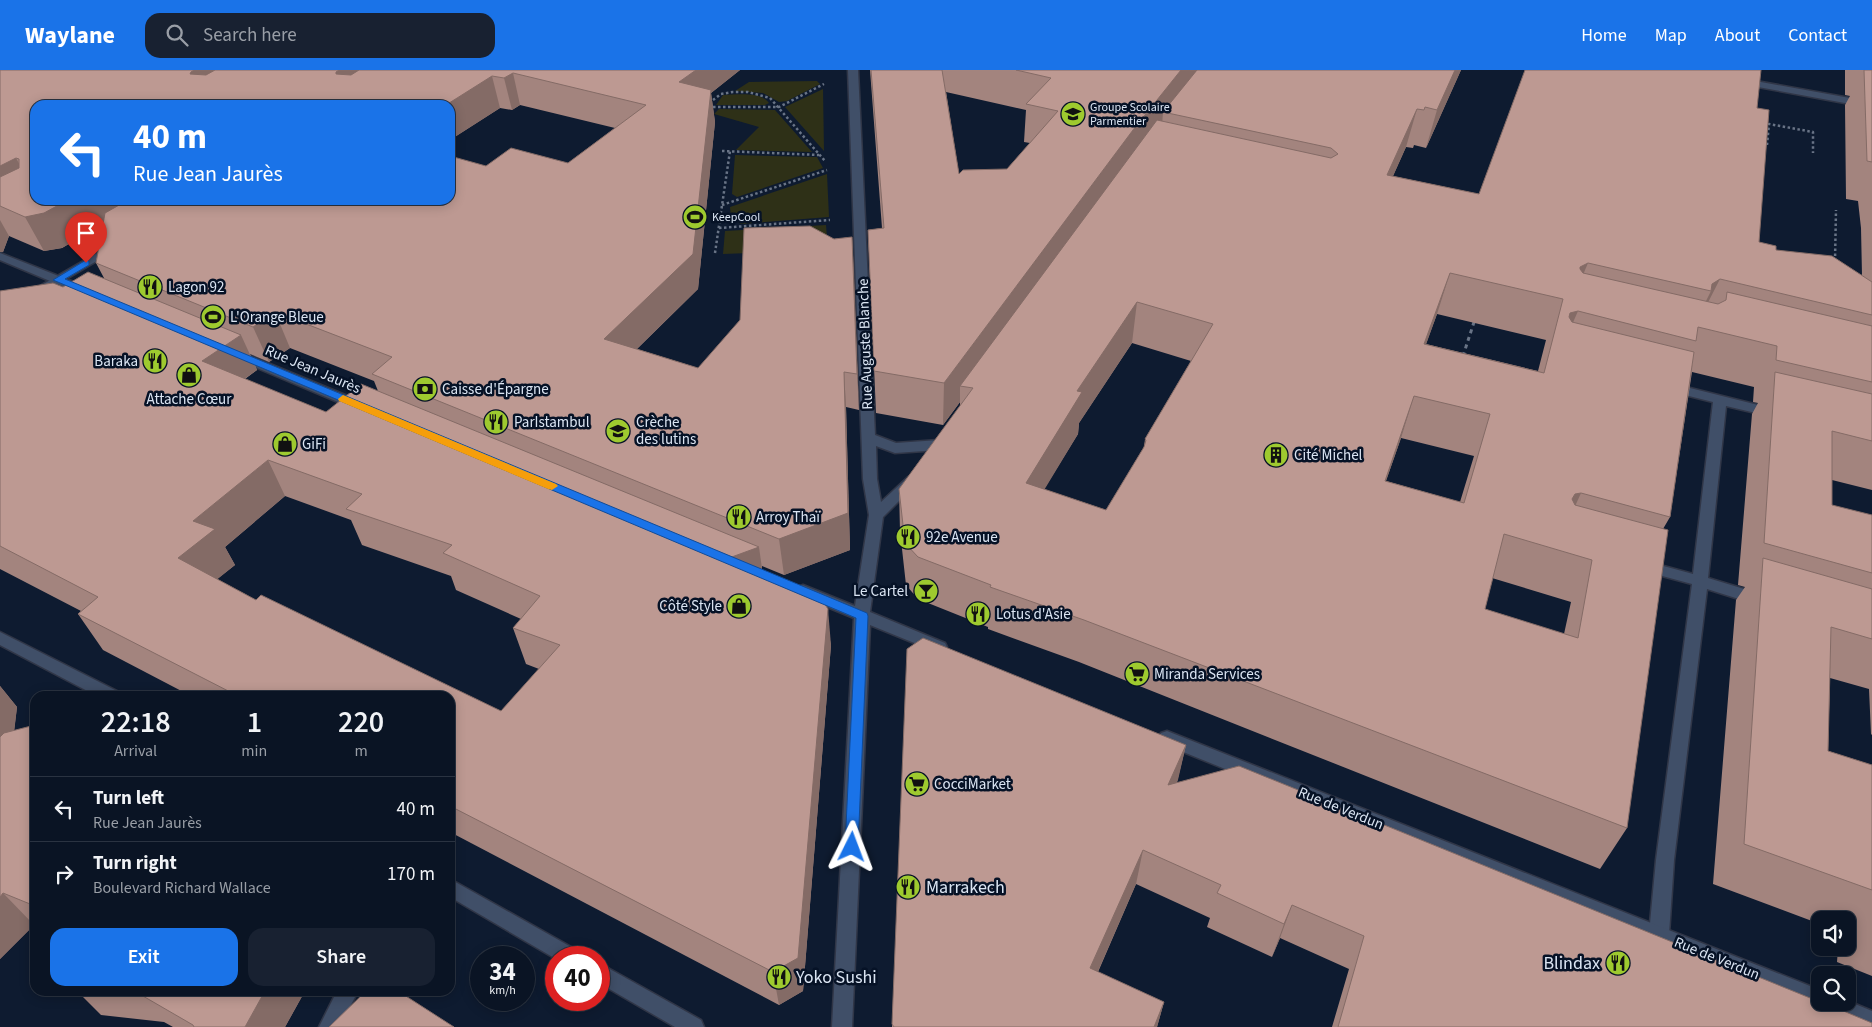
<!DOCTYPE html>
<meta charset="utf-8">
<style>
:root{--surface:#0a1424;--page:#182131;--text:#f1f3f6;--muted:#999ea6;--line:#2a3341;--accent:#1a73e8}
body{margin:0;font-family:"Source Sans 3",sans-serif;background:var(--page);color:var(--text);height:100vh;display:flex;flex-direction:column;font-size:19px;white-space:nowrap}
*{box-sizing:border-box;margin:0}
p{font-size:16px;color:var(--muted)}
.icon{flex:none;width:28px;height:28px;fill:none;stroke:currentColor;stroke-width:2;stroke-linecap:round;stroke-linejoin:round}
.map{position:relative;flex:1;overflow:hidden}
.drawer{position:absolute;left:30px;top:621px;width:425px;height:305px;display:flex;flex-direction:column;background:var(--surface);border-radius:15px;box-shadow:0 2px 12px #0003,0 0 0 1px var(--line)}
.drawer>*{flex:none}
.banner{position:absolute;left:30px;top:30px;width:425px;height:105px;border-radius:15px;box-shadow:0 2px 12px #0003,0 0 0 1px var(--line);background:#1a73e8;color:#fff;overflow:hidden}
.fabs{position:absolute;left:1811px;top:841px;display:grid;gap:10px}
.fabs a{display:grid;place-items:center;width:45px;height:45px;border-radius:10px;background:var(--surface);box-shadow:0 2px 12px #0003,0 0 0 1px var(--line);font-size:25px}
.speed{position:absolute;left:470px;top:876px;display:flex;gap:10px;font-size:25px;font-weight:700;text-align:center}
.speed>*{display:grid;place-content:center;width:65px;height:65px;border-radius:50%;background:var(--surface);box-shadow:0 2px 12px #0003,0 0 0 1px var(--line);line-height:1}
.speed small{font-size:12px;font-weight:400}
.speed .limit{border:8px solid #d22;background:#fff;color:#111}
.pin{position:absolute;display:grid;place-items:center;width:42px;height:42px;color:#fff;margin:-51px -21px;border-radius:50% 50% 50% 0;rotate:-45deg;box-shadow:0 0 5px #0007}
.pin .icon{rotate:45deg}
.me{position:absolute;width:55px;margin:-28px;rotate:3deg;stroke-linejoin:round;filter:drop-shadow(0 0 4px #0008)}
.turn{display:flex;align-items:center;gap:18px;height:105px;padding:0 20px;font-size:22px}
.turn .icon{width:65px;height:65px;stroke-width:2.5}
.turn b{display:block;font-size:35px;line-height:42px}
.eta{display:flex;justify-content:space-evenly;align-items:center;height:85px;text-align:center}
.eta b{font-size:30px;font-weight:600;line-height:35px}
.cta{display:flex;gap:10px;margin-top:auto;padding:10px 20px}
.cta a{flex:1;height:58px;border-radius:15px;background:var(--accent);color:#fff;font-size:20px;font-weight:600;line-height:58px;text-align:center}
.cta a+a{background:var(--page);color:var(--text)}
ul{padding:0;list-style:none}
li{display:flex;align-items:center;gap:15px;height:65px;padding:0 20px;border-top:1px solid var(--line)}
li div{flex:1}
li b{display:block;font-size:19px}
li em{font-style:normal}
header{display:flex;align-items:center;gap:30px;box-sizing:border-box;height:70px;padding:0 25px;background:var(--accent);color:#fff}
header strong{font-size:24px}
nav{display:flex;gap:28px;margin-inline-start:auto;font-size:18px}
.search{width:350px;height:45px;background:var(--page);display:flex;align-items:center;gap:12px;box-sizing:border-box;padding:0 18px;border-radius:15px;color:var(--muted);font-size:19px}
.map>svg:first-child{display:block}
</style>
<header>
<strong>Waylane</strong>
<div class="search"><svg class="icon" aria-label="search" viewBox="0 0 24 24"><circle cx="10" cy="10" r="6"/><path d="M15 15l6 6"/></svg>Search here</div>
<nav><a>Home</a><a>Map</a><a>About</a><a>Contact</a></nav>
</header>
<div class="map">
<svg width="1872" height="957" viewBox="0 0 1872 957">
<rect width="100%" height="100%" fill="#0e1b30"/>
<g fill="#2e3017">
<polygon points="817,11 820,14 787,31 779,32 763,23 735,21 749,12"/>
<polygon points="823,19 824,81 785,37"/>
<path d="M723 25C737 25 760 21 769 33L765 35H716Z"/>
<polygon points="719,39 775,40 812,82 736,80 759,57 714,44"/>
<polygon points="735,85 817,87 823,98 737,127 732,124"/>
<polygon points="827,104 829,147 741,154 731,148 730,137"/>
<polygon points="826,155 828,180 723,184 725,161"/>
</g>
<g fill="none" stroke-linecap="round" stroke-linejoin="round">
<defs>
<g id="lane">
<polygon points="1670,313 1778,340 1780,343 1773,347 1726,336 1708,508 1764,525 1766,529 1764,533 1758,535 1707,519 1674,790 1669,864 1666,870 1659,873 1652,870 1649,864 1656,790 1692,514 1640,500 1637,496 1640,492 1645,491 1693,504 1713,332 1665,320 1663,317 1665,314"/>
<polygon points="337,921 358,921 340,957 319,957"/>
</g>
<g id="street">
<polygon points="1739,8 1872,32 1872,38 1736,13 1734,11"/>
<polygon points="113,174 119,177 117,179 0,248 0,239"/>
</g>
<g id="secondary">
<polygon points="848,0 858,0 875,365 896,373 939,370 944,372 946,375 944,378 939,380 895,383 876,376 877,409 881,432 908,407 918,407 920,410 883,447 870,542 945,573 947,577 945,581 939,583 870,555 852,957 832,957 854,548 798,525 795,521 798,517 803,515 855,536 869,445 863,409"/>
<polygon points="0,183 89,218 91,221 89,224 81,224 0,190"/>
<polygon points="236,280 367,334 369,337 367,340 357,340 231,287 230,284"/>
<polygon points="0,562 117,621 119,626 97,626 0,575"/>
<polygon points="1167,661 1820,920 1820,932 1848,932 1848,931 1872,941 1872,957 1863,957 1161,673 1158,668 1161,663"/>
<polygon points="450,809 580,882 583,888 556,889 450,827"/>
<polygon points="599,893 701,950 704,957 675,957 599,913"/>
</g>
</defs>
<use href="#lane" stroke="#303647" stroke-width="3"/>
<use href="#street" stroke="#303647" stroke-width="3"/>
<use href="#secondary" stroke="#303647" stroke-width="3"/>
<g stroke="#697486" stroke-width="2.5" stroke-dasharray="2.5 2.5" stroke-linecap="butt">
<polyline points="709,33 721,24 733,22 748,22 770,28 825,91"/>
<polyline points="708,37 779,37 824,14"/>
<polyline points="1767,75 1769,54 1813,62 1813,83"/>
<polyline points="722,81 819,85"/>
<polyline points="722,135 827,100"/>
<polyline points="719,158 830,150"/>
<polyline points="715,183 730,81"/>
<polyline points="1835,191 1836,140"/>
</g>
<polyline stroke="#697486" stroke-width="3" stroke-dasharray="4 4" stroke-linecap="butt" points="1463,286 1475,249"/>
<use href="#lane" fill="#404f68" fill-rule="evenodd"/>
<use href="#street" fill="#404f68" fill-rule="evenodd"/>
<use href="#secondary" fill="#404f68" fill-rule="evenodd"/>
</g>
<g fill="#a3847e" fill-rule="evenodd">
<path d="M0 0H740L711 23 715 52 698 219 637 279 698 298 834 169 852 167 859 340 846 337 850 480 784 505 762 496V502L821 529 831 575 803 921 779 935 450 762V626H191L103 580 78 544 81 541 0 499V221L63 217 104 208 96 193 103 154 62 178 44 181 9 166 3 182H0ZM35 35H450V70L500 38 512 40 520 35 615 58 568 93 486 96 35 130ZM290 278 374 311 378 321 326 342 245 309 257 300 250 284 269 292ZM285 426 351 450 362 475 451 506 456 520 521 549 513 558 526 594 539 599 501 641 256 530 217 509 235 495 225 477Z"/>
<path d="M870 0H1461L1426 78 1414 75 1413 78 1406 77 1393 106 1479 124 1757 38 1759 172 1776 180 1862 205 1861 158 1858 131 1846 129 1845 35 1850 26 1845 25V0H1872V420L1832 410V435L1872 503V665L1871 664 1869 619 1830 608 1828 681 1872 695V906L1837 892 1838 878H1848V850H1820V854L1713 814 1736 530 1745 517 1738 515 1752 344 1758 333 1753 332 1754 317 1692 302 1670 447 1663 459 1627 758 1600 799 1079 592 988 559V557L918 529 906 515 900 461 899 419 960 336V332L943 355 876 343 868 160 882 158ZM946 22 1026 40 1024 72 1030 73 1007 99 959 104ZM1437 244 1546 270 1538 301 1426 274ZM1132 273 1191 291 1145 369 1144 377 1106 440 1044 419 1078 364 1079 353ZM1401 368 1474 386 1460 432 1386 411ZM1492 508 1571 532 1564 564 1485 539Z"/>
<polygon points="0,616 17,637 14,661 35,655 35,855 34,855 0,889"/>
<polygon points="1186,675 1177,712 1872,957 1332,957 1349,899 1280,868 1272,887 1207,857 1210,848 1136,814 1098,902 1164,932 1157,957 892,957 892,954"/>
<polygon points="77,921 305,921 285,957 173,957 164,952 101,945"/>
</g>
<g fill="#846b66">
<polygon points="194,0 266,0 204,33 190,4 191,2"/>
<polygon points="339,0 401,0 347,33 336,4 336,2"/>
<polygon points="696,0 740,0 711,23 715,52 698,219 611,304 604,269 679,12"/>
<polygon points="1181,0 1205,0 1163,42 1162,56 960,316 960,332 943,355 944,313 1133,60"/>
<polygon points="1455,0 1461,0 1426,78 1437,40"/>
<polygon points="513,3 520,35 512,40 504,8"/>
<polygon points="492,6 500,38 450,70 450,35 446,35"/>
<polygon points="1417,39 1406,77 1376,144 1387,105"/>
<polygon points="16,88 34,121 0,136 0,96"/>
<polygon points="68,130 180,130 116,146 62,178 44,181 25,147"/>
<polygon points="0,150 9,166 3,182 0,182"/>
<polygon points="852,167 854,202 859,340 857,304"/>
<polygon points="1588,193 1571,233 1580,197"/>
<polygon points="1450,203 1437,244 1411,316 1424,274"/>
<polygon points="1720,209 1699,250 1695,253 1711,221 1712,214"/>
<polygon points="1137,232 1132,273 1079,353 1078,364 1023,455 1026,413 1077,321"/>
<polygon points="1578,241 1560,282 1570,243"/>
<polygon points="275,242 290,278 269,292 253,257"/>
<polygon points="241,265 257,300 219,326 202,291"/>
<polygon points="844,302 846,337 850,480 784,505 779,469"/>
<polygon points="1414,326 1401,368 1371,453 1385,411"/>
<polygon points="268,390 285,426 225,477 235,495 199,524 178,488 193,451"/>
<polygon points="1581,423 1562,465 1572,429 1575,424"/>
<polygon points="759,477 764,513 729,488"/>
<polygon points="828,539 831,575 803,921 779,935 773,902"/>
<polygon points="0,616 17,637 11,689 0,699"/>
<polygon points="1186,675 1178,710 1160,750 1168,715"/>
<polygon points="1143,780 1136,814 1085,931 1090,898"/>
<polygon points="3,823 34,855 0,889 0,827"/>
<polygon points="1292,835 1280,868 1272,887 1284,854"/>
<polygon points="265,921 305,921 285,957 245,957"/>
<polygon points="1164,932 1157,957 1154,957"/>
</g>
<g fill="#bd9992" stroke="#846b66" fill-rule="evenodd">
<polygon points="0,0 194,0 191,2 190,4 206,5 215,0 339,0 336,2 336,4 351,5 359,0 696,0 679,12 711,20 693,184 604,269 698,298 740,250 744,158 810,156 834,169 852,167 857,304 844,302 848,443 779,469 372,304 392,287 275,242 253,257 96,193 105,143 128,130 450,130 450,86 486,96 511,78 568,93 646,35 513,3 504,8 492,6 446,35 35,35 35,130 68,130 44,143 25,147 0,136 0,107 19,98 19,89 16,88 0,96"/>
<polygon points="871,0 942,0 959,104 963,100 1007,99 1058,41 1026,34 1051,8 1016,0 1181,0 1133,60 944,313 874,301 868,160 884,158"/>
<path d="M1197 0H1455L1437 40 1425 37 1424 40 1417 39 1387 105 1479 124 1525 0H1761L1757 38 1769 40 1759 172 1776 176V180L1832 186 1872 212V245L1720 209 1712 214 1711 221 1588 193 1580 197V199L1583 203 1718 234 1726 230 1727 222 1872 256V312L1776 290 1777 276 1698 257 1696 271 1578 241 1570 243 1569 247 1572 252 1694 282 1670 447 1581 423 1575 424 1572 429 1575 435 1668 460 1627 758 1084 550 990 517 991 515 918 487 905 473 899 419 973 318 960 316 1157 50 1331 88 1338 84 1331 78 1163 42ZM1450 203 1563 229 1544 303 1424 274ZM1137 232 1213 254 1145 369 1146 370 1144 377 1106 440 1026 413 1082 322 1077 321ZM1414 326 1490 344 1464 433 1385 411ZM1504 464 1592 490 1578 568 1485 539Z"/>
<polygon points="1864,0 1872,0 1872,92 1867,91"/>
<path d="M88 202 241 265 202 291 326 342 361 314 759 477 729 488 821 525 820 527 828 539 798 888 773 902 450 736V626H238L78 544 98 527 0 476V221L53 213 63 217ZM268 390 362 424 346 439 452 475 443 483 540 526 513 558 560 575 501 641 261 525 256 530 178 488 215 459 193 451Z"/>
<polygon points="1775,302 1872,324 1872,371 1832,361 1832,435 1872,445 1872,503 1764,473"/>
<polygon points="1763,488 1872,519 1872,569 1831,557 1828,681 1872,695 1872,820 1744,774"/>
<polygon points="923,568 1186,675 1168,715 1239,696 1820,932 1822,932 1872,953 1872,957 1338,957 1364,866 1292,835 1284,854 1217,823 1221,815 1143,780 1090,898 1164,932 1154,957 894,957 892,954 907,579"/>
<polygon points="35,655 35,836 3,823 0,827 0,667 4,663"/>
<polygon points="129,921 265,921 245,957 194,957 193,955 136,922"/>
<polygon points="366,921 398,921 454,957 329,957"/>
</g>
<polygon fill="#1a73e8" stroke="#114b97" points="86,190 89,191 89,195 65,209 867,543 868,546 858,777 856,781 852,783 847,781 845,777 856,548 53,210"/>
<polygon fill="#f59e0b" points="343,325 556,414 558,416 552,420 548,419 339,331 338,329"/>
<defs>
<symbol id="school-disc" viewBox="-11 -11 22 22"><circle r="9.5" fill="#9eca2f" stroke="#061226"/><path d="M0-5L7-2L0 1L-7-2ZM-4 1L0 2.5L4 1V4Q0 6-4 4Z" fill="#111"/></symbol>
<symbol id="stadium-disc" viewBox="-11 -11 22 22"><circle r="9.5" fill="#9eca2f" stroke="#061226"/><path d="M0-5a6.5 5 0 1 0 0 10a6.5 5 0 1 0 0-10ZM-3.5-1.8h7v3.6h-7Z" fill="#111"/></symbol>
<symbol id="restaurant-disc" viewBox="-11 -11 22 22"><circle r="9.5" fill="#9eca2f" stroke="#061226"/><path d="M-5-6h1v4h1v-4h1v4h1v-4h1v5L-1.5 .5V6h-2V.5L-5-1ZM5-6V6H3V1.5H1.5Q1.5-4 5-6Z" fill="#111"/></symbol>
<symbol id="shop-disc" viewBox="-11 -11 22 22"><circle r="9.5" fill="#9eca2f" stroke="#061226"/><path d="M-5-2.5h2.3a2.7 3.5 0 0 1 5.4 0H5L5.5 6h-11ZM-1.5-2.5h3a1.5 2.3 0 0 0-3 0Z" fill="#111"/></symbol>
<symbol id="bank-disc" viewBox="-11 -11 22 22"><circle r="9.5" fill="#9eca2f" stroke="#061226"/><path d="M-6-4H6V4H-6ZM0-2.3a2.3 2.3 0 1 0 0 4.6a2.3 2.3 0 1 0 0-4.6Z" fill="#111"/></symbol>
<symbol id="building-disc" viewBox="-11 -11 22 22"><circle r="9.5" fill="#9eca2f" stroke="#061226"/><path d="M-4-6H4V6H1V3H-1V6H-4ZM-2.5-4.3h1.7v1.8h-1.7ZM.8-4.3h1.7v1.8H.8ZM-2.5-1h1.7V.8h-1.7ZM.8-1h1.7V.8H.8Z" fill="#111"/></symbol>
<symbol id="bar-disc" viewBox="-11 -11 22 22"><circle r="9.5" fill="#9eca2f" stroke="#061226"/><path d="M-6-5H6L.8 .8V4.5H3.5V6h-7V4.5H-.8V.8Z" fill="#111"/></symbol>
<symbol id="supermarket-disc" viewBox="-11 -11 22 22"><circle r="9.5" fill="#9eca2f" stroke="#061226"/><path d="M-6-5.5h2.5l.6 2H6L4.5 2H-2.5L-4.4-4H-6ZM-1.5 3.2a1.3 1.3 0 1 0 .1 0ZM3 3.2a1.3 1.3 0 1 0 .1 0Z" fill="#111"/></symbol>
</defs>
<g fill-rule="evenodd">
<use href="#school-disc" x="1059" y="30" width="28" height="28"/>
<use href="#stadium-disc" x="681" y="133" width="28" height="28"/>
<use href="#restaurant-disc" x="136" y="203" width="28" height="28"/>
<use href="#stadium-disc" x="199" y="233" width="28" height="28"/>
<use href="#restaurant-disc" x="141" y="277" width="28" height="28"/>
<use href="#shop-disc" x="175" y="291" width="28" height="28"/>
<use href="#bank-disc" x="411" y="305" width="28" height="28"/>
<use href="#restaurant-disc" x="482" y="338" width="28" height="28"/>
<use href="#school-disc" x="604" y="347" width="28" height="28"/>
<use href="#shop-disc" x="271" y="360" width="28" height="28"/>
<use href="#building-disc" x="1262" y="371" width="28" height="28"/>
<use href="#restaurant-disc" x="725" y="433" width="28" height="28"/>
<use href="#restaurant-disc" x="894" y="453" width="28" height="28"/>
<use href="#bar-disc" x="912" y="507" width="28" height="28"/>
<use href="#shop-disc" x="725" y="522" width="28" height="28"/>
<use href="#restaurant-disc" x="964" y="530" width="28" height="28"/>
<use href="#supermarket-disc" x="1123" y="590" width="28" height="28"/>
<use href="#supermarket-disc" x="903" y="700" width="28" height="28"/>
<use href="#restaurant-disc" x="894" y="803" width="28" height="28"/>
<use href="#restaurant-disc" x="1604" y="879" width="28" height="28"/>
<use href="#restaurant-disc" x="765" y="893" width="28" height="28"/>
</g>
<g text-anchor="middle" stroke-width="5" stroke-linejoin="round" paint-order="stroke">
<g font-size="12" fill="#dbe5f3" stroke="#061226" text-anchor="start">
<text x="1090" y="41">Groupe Scolaire<tspan x="1090" dy="14">Parmentier</tspan></text>
<text x="712" y="151">KeepCool</text>
</g>
<g font-size="15" fill="#dbe5f3" stroke="#061226" text-anchor="start">
<text x="168" y="222">Lagon 92</text>
<text x="230" y="252">L'Orange Bleue</text>
<text x="138" y="296" text-anchor="end">Baraka</text>
<text x="442" y="324">Caisse d'Épargne</text>
<text x="189" y="334" text-anchor="middle">Attache Cœur</text>
<text x="514" y="357">ParIstambul</text>
<text x="636" y="357">Crèche<tspan x="636" dy="17">des lutins</tspan></text>
<text x="302" y="379">GiFi</text>
<text x="1294" y="390">Cité Michel</text>
<text x="756" y="452">Arroy Thaï</text>
<text x="926" y="472">92e Avenue</text>
<text x="908" y="526" text-anchor="end">Le Cartel</text>
<text x="722" y="541" text-anchor="end">Côté Style</text>
<text x="996" y="549">Lotus d'Asie</text>
<text x="1154" y="609">Miranda Services</text>
<text x="934" y="719">CocciMarket</text>
</g>
<g font-size="15" fill="#dbe5f3" stroke="#061226">
<text transform="translate(865 274) rotate(-92)" y="5">Rue Auguste Blanche</text>
<text transform="translate(313 299) rotate(23)" y="5">Rue Jean Jaurès</text>
<text transform="translate(1341 738) rotate(22)" y="5">Rue de Verdun</text>
<text transform="translate(1717 888) rotate(22)" y="5">Rue de Verdun</text>
</g>
<g font-size="18" fill="#dbe5f3" stroke="#061226" text-anchor="start">
<text x="926" y="823">Marrakech</text>
<text x="1600" y="899" text-anchor="end">Blindax</text>
<text x="796" y="913">Yoko Sushi</text>
</g>
</g>
</svg>
<div class="fabs">
<a><svg class="icon" aria-label="sound" viewBox="0 0 24 24"><path d="M4 9h4l5-4v14l-5-4H4zM17 9q2 3 0 6"/></svg></a>
<a><svg class="icon" aria-label="search" viewBox="0 0 24 24"><circle cx="10" cy="10" r="6"/><path d="M15 15l6 6"/></svg></a>
</div>
<div class="speed"><div>34<small>km/h</small></div><div class="limit">40</div></div>
<div class="pin" style="left:86px;top:193px;background:#d93025"><svg class="icon" aria-label="arrive" viewBox="0 0 24 24"><path d="M6 21V4h12l-3 4 3 4H6"/></svg></div>
<svg class="me" style="left:852px;top:777px" viewBox="-20 -20 40 40"><path d="M0-17L14 15 0 8-14 15z" fill="#1a73e8" stroke="#fff" stroke-width="4"/></svg>
<div class="banner">
<div class="turn"><svg class="icon" aria-label="left" viewBox="0 0 24 24"><path d="M17 20v-9H6M10 6l-5 5 5 5"/></svg><div><b>40 m</b>Rue Jean Jaurès</div></div>
</div>
<section class="drawer">
<div class="eta">
<div><b>22:18</b><p>Arrival</p></div>
<div><b>1</b><p>min</p></div>
<div><b>220</b><p>m</p></div>
</div>
<ul>
<li><svg class="icon" aria-label="left" viewBox="0 0 24 24"><path d="M17 20v-9H6M10 6l-5 5 5 5"/></svg><div><b>Turn left</b><p>Rue Jean Jaurès</p></div><em>40 m</em></li>
<li><svg class="icon" aria-label="right" viewBox="0 0 24 24"><path d="M7 20v-9h11M14 6l5 5-5 5"/></svg><div><b>Turn right</b><p>Boulevard Richard Wallace</p></div><em>170 m</em></li>
</ul>
<div class="cta"><a>Exit</a><a>Share</a></div>
</section>
</div>
